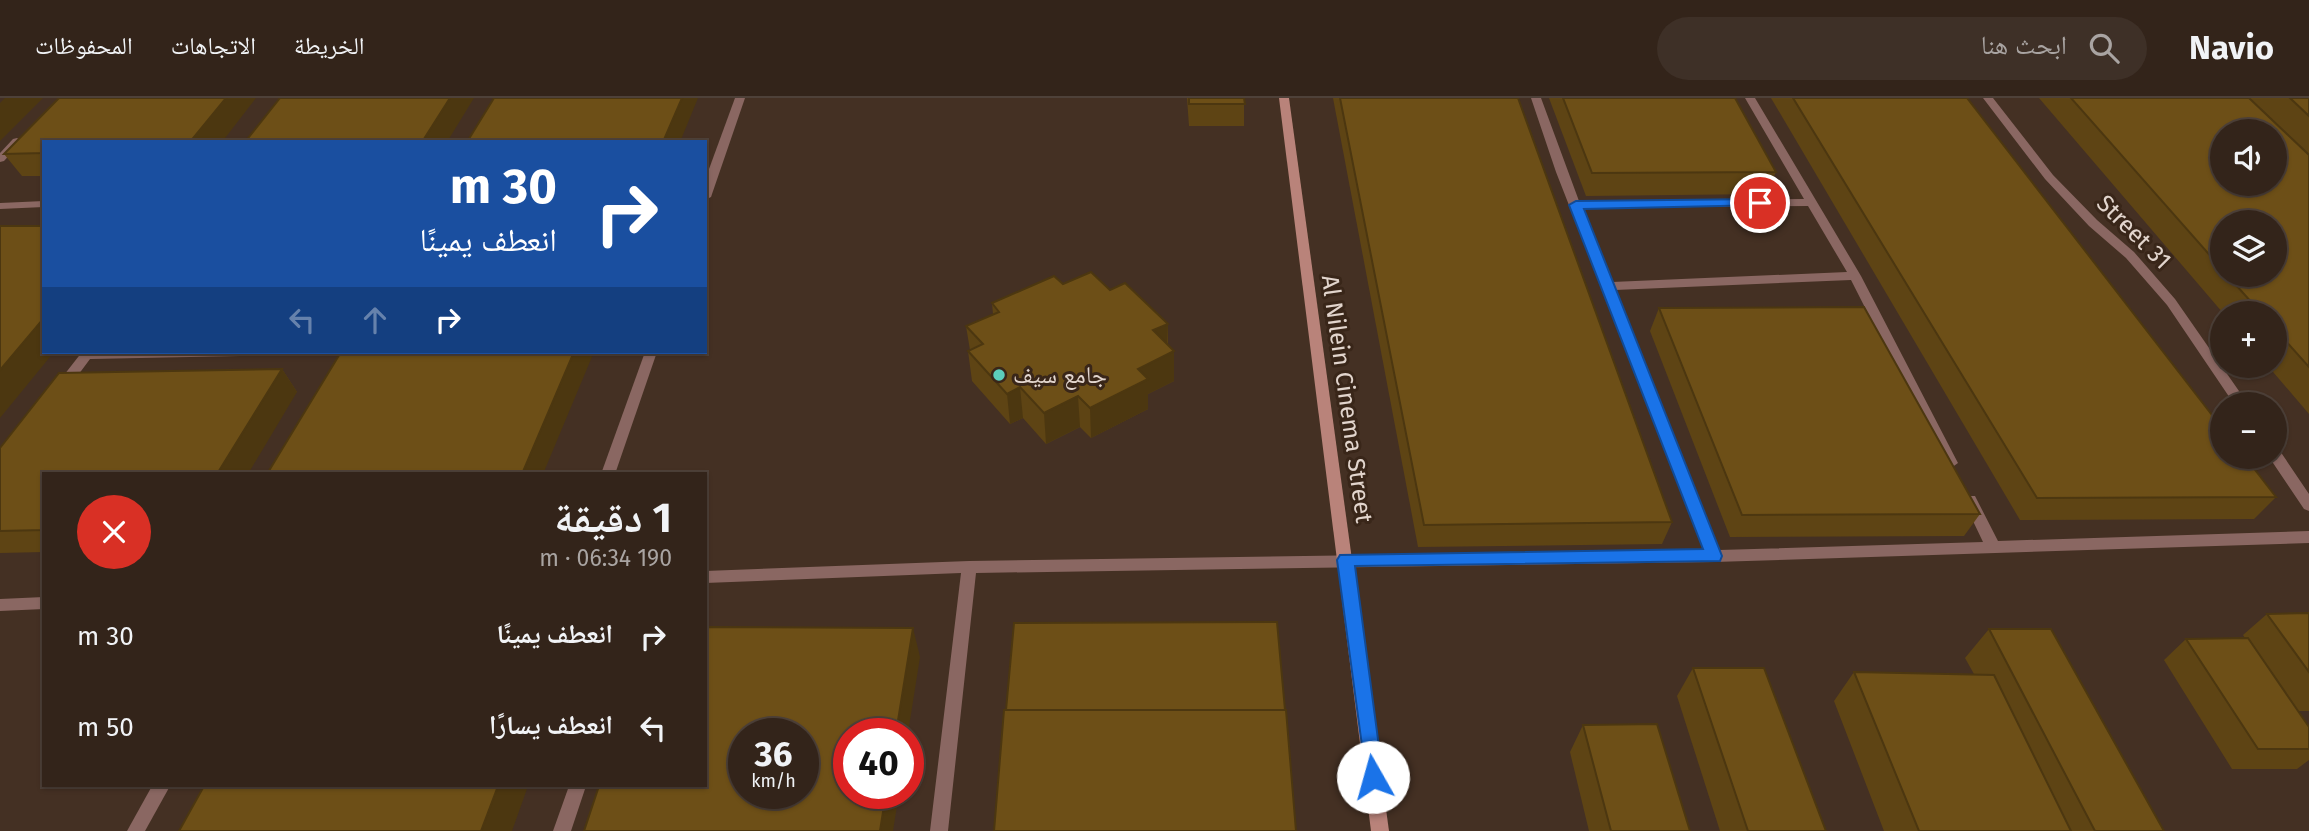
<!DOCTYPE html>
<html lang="ar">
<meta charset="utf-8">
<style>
:root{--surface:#33241a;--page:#3e3027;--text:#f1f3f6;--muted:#a9a4a2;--line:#4e4139}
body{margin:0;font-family:"Fira Sans","Noto Naskh Arabic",sans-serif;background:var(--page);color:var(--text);direction:rtl;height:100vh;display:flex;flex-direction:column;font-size:26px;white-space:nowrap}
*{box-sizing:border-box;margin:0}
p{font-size:23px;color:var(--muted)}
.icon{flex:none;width:38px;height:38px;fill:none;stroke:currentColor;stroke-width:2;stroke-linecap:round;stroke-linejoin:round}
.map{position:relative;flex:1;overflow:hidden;direction:ltr}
.sheet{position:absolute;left:42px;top:374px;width:665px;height:315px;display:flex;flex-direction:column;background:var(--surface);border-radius:0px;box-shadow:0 2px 5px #0004,0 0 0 2px var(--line);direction:rtl}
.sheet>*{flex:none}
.guide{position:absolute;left:42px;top:42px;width:665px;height:214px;border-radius:0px;box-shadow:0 2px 5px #0004,0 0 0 2px var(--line);direction:rtl;background:#1a4fa0;color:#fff;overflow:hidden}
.buttons{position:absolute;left:2210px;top:21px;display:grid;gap:14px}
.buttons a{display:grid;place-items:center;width:77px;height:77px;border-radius:50%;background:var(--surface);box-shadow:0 2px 5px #0004,0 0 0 2px var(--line);font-size:35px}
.speed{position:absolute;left:728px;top:620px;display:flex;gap:14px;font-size:35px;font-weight:700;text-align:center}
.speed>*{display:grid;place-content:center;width:91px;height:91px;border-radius:50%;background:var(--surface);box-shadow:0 2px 5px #0004,0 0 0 2px var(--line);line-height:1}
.speed small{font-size:18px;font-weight:400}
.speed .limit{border:10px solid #d22;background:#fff;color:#111}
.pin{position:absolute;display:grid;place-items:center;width:60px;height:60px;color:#fff;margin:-30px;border:4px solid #fff;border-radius:50%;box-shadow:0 2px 7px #0007}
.me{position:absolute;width:77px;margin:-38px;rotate:353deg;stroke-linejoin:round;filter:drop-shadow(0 0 5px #0008)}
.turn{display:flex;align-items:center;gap:24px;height:147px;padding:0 35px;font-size:32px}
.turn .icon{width:91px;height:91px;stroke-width:2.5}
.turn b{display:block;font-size:49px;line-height:60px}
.lanes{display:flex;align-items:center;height:66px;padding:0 35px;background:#0003;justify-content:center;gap:35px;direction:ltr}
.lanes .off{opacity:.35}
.round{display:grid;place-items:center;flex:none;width:74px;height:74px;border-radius:37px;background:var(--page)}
.summary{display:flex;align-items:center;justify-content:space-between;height:119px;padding:0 35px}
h1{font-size:42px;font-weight:700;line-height:52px}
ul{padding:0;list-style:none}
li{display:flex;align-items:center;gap:21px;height:91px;padding:0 35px}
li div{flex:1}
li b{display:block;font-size:26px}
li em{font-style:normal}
header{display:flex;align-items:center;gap:42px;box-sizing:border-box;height:98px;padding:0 35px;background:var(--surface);border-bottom:2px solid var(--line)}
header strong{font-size:33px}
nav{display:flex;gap:38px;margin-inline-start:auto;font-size:24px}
.search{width:490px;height:63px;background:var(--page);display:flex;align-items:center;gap:18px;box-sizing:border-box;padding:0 24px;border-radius:38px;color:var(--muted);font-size:26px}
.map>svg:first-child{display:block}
</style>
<header>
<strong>Navio</strong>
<div class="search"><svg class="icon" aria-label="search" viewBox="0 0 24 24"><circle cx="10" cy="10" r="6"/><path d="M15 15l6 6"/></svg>ابحث هنا</div>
<nav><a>الخريطة</a><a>الاتجاهات</a><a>المحفوظات</a></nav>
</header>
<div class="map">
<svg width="2309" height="733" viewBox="0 0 2309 733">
<rect width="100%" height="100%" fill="#443023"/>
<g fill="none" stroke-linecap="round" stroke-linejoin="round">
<g fill="#8a6762" fill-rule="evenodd">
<polygon points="735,0 745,0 711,99 705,102 705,82"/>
<path d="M1531 0H1541L1579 103 1804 101 1745 0H1755L1861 178 1958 365 1951 370 1946 369 1851 182 1615 192 1719 452 1983 444 1963 402 1965 398H1975L1998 443 2309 433V445L1714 464 976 475 948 733H930L961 475 705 485V473L969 463 1704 452 1556 74ZM1808 108 1847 174 1612 184 1582 110Z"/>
<polygon points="1983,0 1993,0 2053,77 2097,122 2134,154 2175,201 2248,306 2234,306 2167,207 2126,160 2089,128 2045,81"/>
<polygon points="17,40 22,43 4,63 0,64 0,55 13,41"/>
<polygon points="44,103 44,109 0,111 0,105"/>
<polygon points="82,254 246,254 240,258 90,261 67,292 57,292 55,289 57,286"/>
<polygon points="645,254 657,254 615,376 601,376"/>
<polygon points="2275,352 2280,353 2309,396 2309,413 2304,411 2269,359 2275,359"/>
<polygon points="44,499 44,511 0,513 0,501"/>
<polygon points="152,688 170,688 145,733 127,733"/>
<polygon points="569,688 586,688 571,733 553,733"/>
</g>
<polygon fill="#b9837a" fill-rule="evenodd" points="1279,0 1289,0 1389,733 1371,733"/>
</g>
<g fill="#5e4414" fill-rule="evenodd">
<polygon points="1187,0 1244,0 1244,28 1189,28"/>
<polygon points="1333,0 1518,0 1672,424 1662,446 1418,449"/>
<polygon points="1549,0 1735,0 1776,74 1766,96 1586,98"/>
<polygon points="1771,0 1967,0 2276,399 2254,421 2020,422"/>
<path d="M2039 0H2249L2309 57V316L2268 268H2275V215H2223ZM2222 124 2275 177H2222Z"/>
<polygon points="2250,0 2309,0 2309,56"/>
<polygon points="44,44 44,78 22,78 4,56"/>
<polygon points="1063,186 1110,192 1168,226 1168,246 1174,253 1174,283 1148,296 1148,311 1091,340 1080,329 1046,346 1023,320 1010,326 972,283 968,253 970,252 966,228 993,216 992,205"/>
<polygon points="1659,210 1980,416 1964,438 1730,439 1650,233"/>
<polygon points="282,271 297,294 44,376 44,454 0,455 0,350"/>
<polygon points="2309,515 2309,613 2297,613 2308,628 2309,628 2309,662 2297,671 2232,671 2164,562 2186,541 2245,540 2243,537 2267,516"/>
<polygon points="1989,531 2164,733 1884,733 1834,603 1854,574 1974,576 1965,560"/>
<polygon points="1693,570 1826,733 1720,733 1677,598"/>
<polygon points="1583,627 1690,733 1589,733 1570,654"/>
</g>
<g fill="#4c3710">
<polygon points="5,0 43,0 0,43 0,5"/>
<polygon points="226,0 256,0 222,44 190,44"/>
<polygon points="450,0 474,0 447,44 422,44"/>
<polygon points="682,0 698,0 680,44 663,44"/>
<polygon points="44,220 44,254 54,254 0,320 0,272"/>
<polygon points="1168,226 1167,256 1153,232"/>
<polygon points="1174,253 1174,283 1148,296 1148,311 1091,340 1090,310 1138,271"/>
<polygon points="574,254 594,254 543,376 522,376"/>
<polygon points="282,271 297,294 248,376 217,376"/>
<polygon points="1020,289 1023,320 1010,326 1007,296"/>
<polygon points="1078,298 1080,329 1046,346 1044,315"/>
<polygon points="913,530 920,559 908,635 896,635"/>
<polygon points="498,688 528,688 512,733 481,733"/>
<polygon points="886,695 899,695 893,733 880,733"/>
</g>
<g fill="#6d4f17" stroke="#4c3710" stroke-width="2" fill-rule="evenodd">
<polygon points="59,0 226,0 190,44 44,44 44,55 4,56"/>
<polygon points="280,0 450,0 422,44 245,44"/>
<polygon points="494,0 682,0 663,44 467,44"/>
<polygon points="1189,0 1244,0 1245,6 1189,6"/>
<polygon points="1340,0 1518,0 1672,424 1424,427"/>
<polygon points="1563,0 1735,0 1776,74 1592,75"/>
<polygon points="1793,0 1967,0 2222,330 2222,359 2245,359 2276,399 2037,400"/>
<path d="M2071 0H2249L2309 57V269L2275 231V215H2261L2227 177H2275V124H2222V171ZM2222 33H2275V86H2222Z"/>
<polygon points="2290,0 2309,0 2309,18"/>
<polygon points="0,128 44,128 44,220 0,272"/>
<polygon points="1091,174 1110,192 1125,185 1168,226 1153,232 1174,253 1138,271 1148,281 1090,310 1078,298 1044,315 1020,289 1007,296 968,253 983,246 966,228 999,214 992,205 1054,178 1063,186"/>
<polygon points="1864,209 1980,416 1742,417 1659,210"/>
<polygon points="341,254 574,254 522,376 267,376"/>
<polygon points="282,271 217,376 44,376 44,432 0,433 0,350 59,275"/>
<polygon points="2309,515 2309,574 2267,516"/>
<polygon points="1277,524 1285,612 1006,612 1014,525"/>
<path d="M705 529 913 530 896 635H849V695H886L880 733H584L599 688H705ZM744 635H803V695H744Z"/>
<polygon points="1989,531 2051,531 2164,733 2095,733"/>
<polygon points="2248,540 2309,629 2309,651 2258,651 2186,541"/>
<polygon points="1693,570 1764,570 1826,733 1748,733"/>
<polygon points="1854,574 1994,577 2071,733 1919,733"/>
<polygon points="1004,612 1286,612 1296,733 994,733"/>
<polygon points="1657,626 1690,733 1611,733 1583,627"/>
<polygon points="204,688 498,688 481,733 179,733"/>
</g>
<polygon fill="#1a73e8" stroke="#114b97" stroke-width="2" points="1760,101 1765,102 1765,107 1584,111 1722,458 1720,463 1355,468 1383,679 1380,685 1373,687 1367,685 1337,462 1340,457 1703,451 1569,107 1576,103"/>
<circle fill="#5ccebb" stroke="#392619" stroke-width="2.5" cx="999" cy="277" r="7"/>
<g text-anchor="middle" stroke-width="6" stroke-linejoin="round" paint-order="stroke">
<g font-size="24" fill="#e2d5cd" stroke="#392619">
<text transform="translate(2134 134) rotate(45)" y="8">Street 31</text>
<text transform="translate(1347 301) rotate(82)" y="8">Al Nilein Cinema Street</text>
</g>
<g font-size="24" fill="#e2d5cd" stroke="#392619" text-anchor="start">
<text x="1013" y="285">جامع سيف</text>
</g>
</g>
</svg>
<div class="buttons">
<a><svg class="icon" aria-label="sound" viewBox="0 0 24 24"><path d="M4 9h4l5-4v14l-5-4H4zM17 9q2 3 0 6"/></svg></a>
<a><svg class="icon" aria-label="layers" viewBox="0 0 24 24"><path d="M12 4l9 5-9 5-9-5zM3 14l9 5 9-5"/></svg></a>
<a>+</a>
<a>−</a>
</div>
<div class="speed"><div>36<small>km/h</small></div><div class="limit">40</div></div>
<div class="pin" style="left:1760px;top:105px;background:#d93025"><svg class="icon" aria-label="arrive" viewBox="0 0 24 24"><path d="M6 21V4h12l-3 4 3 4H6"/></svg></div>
<svg class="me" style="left:1373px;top:679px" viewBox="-20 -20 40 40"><circle r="19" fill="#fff"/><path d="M0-13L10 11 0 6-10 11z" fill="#1a73e8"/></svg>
<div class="guide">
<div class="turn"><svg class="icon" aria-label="right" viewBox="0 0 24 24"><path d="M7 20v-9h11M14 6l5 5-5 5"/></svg><div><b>30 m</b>انعطف يمينًا</div></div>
<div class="lanes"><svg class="icon off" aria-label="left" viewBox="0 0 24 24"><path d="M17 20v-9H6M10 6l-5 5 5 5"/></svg><svg class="icon off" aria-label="ahead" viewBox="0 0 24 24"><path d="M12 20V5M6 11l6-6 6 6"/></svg><svg class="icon" aria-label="right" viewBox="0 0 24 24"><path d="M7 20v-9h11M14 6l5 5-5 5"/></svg></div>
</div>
<section class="sheet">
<div class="summary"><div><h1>1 دقيقة</h1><p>190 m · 06:34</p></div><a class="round" style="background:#d93025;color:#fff"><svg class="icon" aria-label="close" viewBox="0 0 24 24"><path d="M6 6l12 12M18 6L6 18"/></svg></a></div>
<ul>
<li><svg class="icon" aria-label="right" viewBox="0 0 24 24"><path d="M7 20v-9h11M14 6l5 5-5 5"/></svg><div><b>انعطف يمينًا</b></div><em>30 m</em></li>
<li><svg class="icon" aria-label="left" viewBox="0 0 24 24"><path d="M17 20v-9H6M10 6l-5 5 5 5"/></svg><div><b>انعطف يسارًا</b></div><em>50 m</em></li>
</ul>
</section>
</div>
